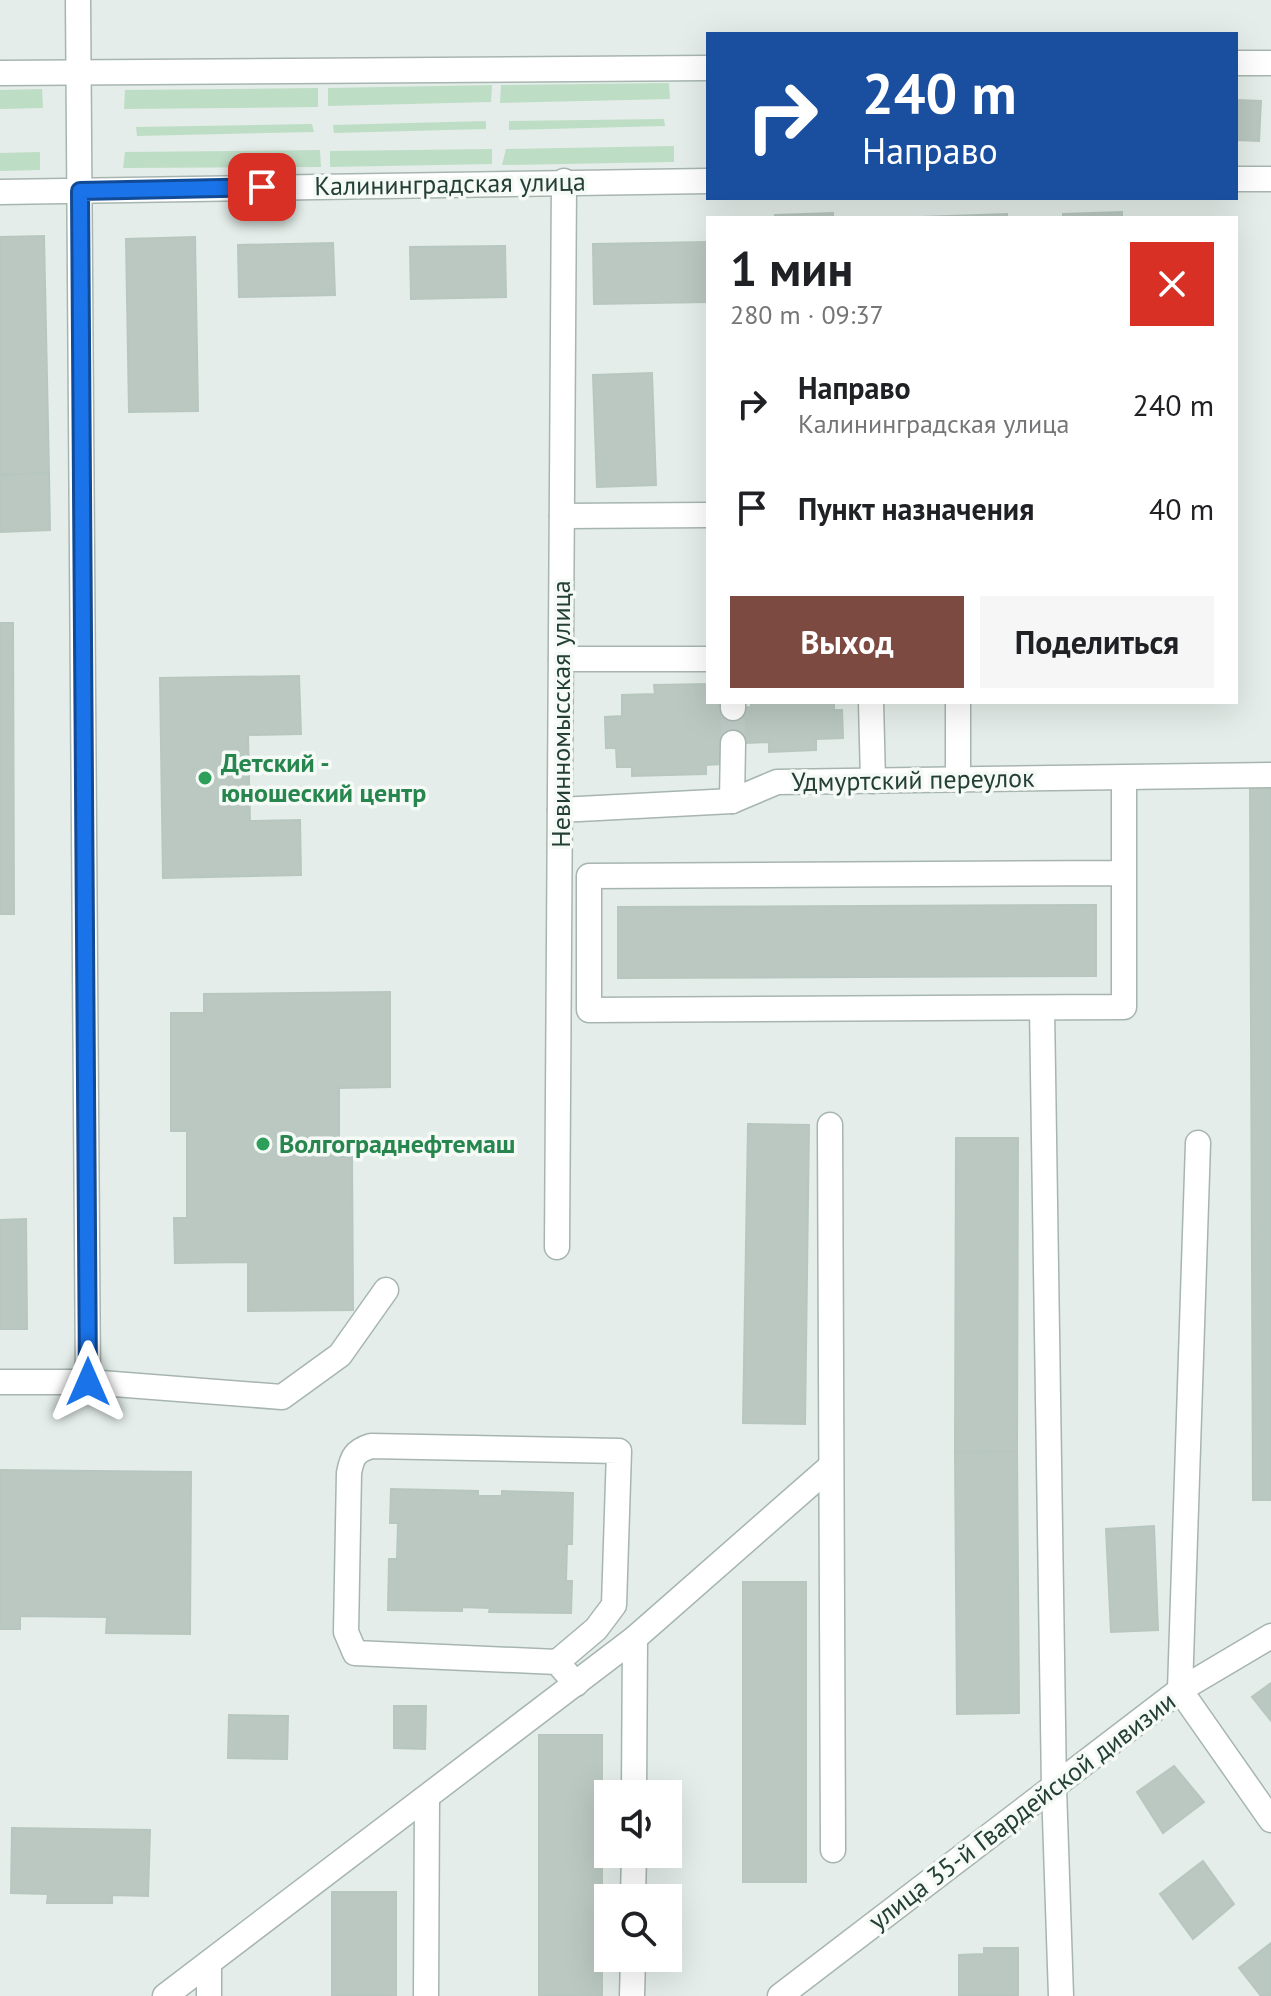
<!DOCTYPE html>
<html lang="ru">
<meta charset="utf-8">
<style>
:root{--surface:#fff;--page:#f6f6f6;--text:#202124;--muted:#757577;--accent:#7c4a40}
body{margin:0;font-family:"PT Sans",sans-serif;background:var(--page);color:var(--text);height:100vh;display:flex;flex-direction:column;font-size:30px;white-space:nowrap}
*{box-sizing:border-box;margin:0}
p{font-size:26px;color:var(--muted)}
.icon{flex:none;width:44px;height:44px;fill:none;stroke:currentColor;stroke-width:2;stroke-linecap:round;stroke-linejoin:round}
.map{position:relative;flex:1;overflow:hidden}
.panel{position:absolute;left:706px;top:216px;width:532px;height:488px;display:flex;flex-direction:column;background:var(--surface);border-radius:0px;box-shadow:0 8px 32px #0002}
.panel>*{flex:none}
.top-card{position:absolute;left:706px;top:32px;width:532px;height:168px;border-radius:0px;box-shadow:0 8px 32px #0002;background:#1a4fa0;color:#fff;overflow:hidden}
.controls{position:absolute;left:594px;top:1780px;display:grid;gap:16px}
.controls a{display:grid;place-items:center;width:88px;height:88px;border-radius:0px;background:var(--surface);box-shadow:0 8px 32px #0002;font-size:40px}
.pin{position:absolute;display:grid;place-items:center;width:68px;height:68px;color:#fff;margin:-34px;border-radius:16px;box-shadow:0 4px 12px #0006}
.me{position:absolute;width:88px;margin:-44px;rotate:0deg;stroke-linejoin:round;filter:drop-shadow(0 0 6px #0008)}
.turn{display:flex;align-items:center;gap:28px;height:168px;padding:0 24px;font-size:36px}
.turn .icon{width:104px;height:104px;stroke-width:2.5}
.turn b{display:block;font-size:56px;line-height:68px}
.round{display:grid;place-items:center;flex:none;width:84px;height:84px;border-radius:0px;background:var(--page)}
.headline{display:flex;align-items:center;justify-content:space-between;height:136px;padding:0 24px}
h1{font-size:48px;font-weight:700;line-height:60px}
.cta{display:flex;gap:16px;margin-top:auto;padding:16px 24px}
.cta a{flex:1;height:92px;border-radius:0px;background:var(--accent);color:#fff;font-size:32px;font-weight:700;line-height:92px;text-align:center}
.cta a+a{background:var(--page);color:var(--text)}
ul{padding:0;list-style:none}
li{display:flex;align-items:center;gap:24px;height:104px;padding:0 24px}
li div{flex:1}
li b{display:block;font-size:30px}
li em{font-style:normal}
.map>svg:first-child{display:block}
</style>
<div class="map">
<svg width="1271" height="1996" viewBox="0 0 1271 1996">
<rect width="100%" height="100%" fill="#e4ede9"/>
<g fill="#beddc5">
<polygon points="669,83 670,99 500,103 501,85"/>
<polygon points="492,85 491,102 328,106 328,88"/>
<polygon points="318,88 318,107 124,109 125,90"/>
<polygon points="42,89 43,108 0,109 0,90"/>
<polygon points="664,119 665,126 509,130 509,121"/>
<polygon points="486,121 486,129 334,133 333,125"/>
<polygon points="312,124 314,132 137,136 136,127"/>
<polygon points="674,146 674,162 502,165 506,149"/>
<polygon points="492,149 492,164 330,167 330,151"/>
<polygon points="320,150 321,167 123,168 125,152"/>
<polygon points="40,152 40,170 0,171 0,153"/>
</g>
<g fill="#bac8c1" stroke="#b7c7bf" stroke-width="2">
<polygon points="1236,100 1261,101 1259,141 1236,140"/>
<polygon points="1122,212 1122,218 1063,218 1063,214"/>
<polygon points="833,213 833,218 775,218 775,215"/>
<polygon points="1007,214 1007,218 892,218"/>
<polygon points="44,236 49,473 0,475 0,237"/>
<polygon points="195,237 198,411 129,412 126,239"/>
<polygon points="708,242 708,302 594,304 593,244"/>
<polygon points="333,243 335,295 239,297 238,245"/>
<polygon points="505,246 506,297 411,299 410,247"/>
<polygon points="652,373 656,485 597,487 593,375"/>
<polygon points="49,473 50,530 0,532 0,475"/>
<polygon points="0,623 13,623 14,914 0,914"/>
<polygon points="299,676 301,734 248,735 250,821 300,820 301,875 163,878 160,678"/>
<polygon points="708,684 708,702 724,702 725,708 751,707 751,702 834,702 834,710 842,710 843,738 816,739 816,750 769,752 769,742 721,744 721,764 706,765 706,774 632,776 632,767 617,767 616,748 606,748 605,717 622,716 622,695 655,694 654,685"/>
<polygon points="1250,787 1271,787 1271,1500 1253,1500"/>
<polygon points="1096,905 1096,976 618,978 618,907"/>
<polygon points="390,992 390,1087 339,1088 339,1157 352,1157 353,1310 248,1311 248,1262 175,1263 174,1218 187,1218 187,1131 171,1131 171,1013 204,1013 204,994"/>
<polygon points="748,1124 809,1125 805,1424 743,1423"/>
<polygon points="956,1138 1018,1138 1017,1451 955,1452"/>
<polygon points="26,1219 27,1329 0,1329 0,1220"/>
<polygon points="1017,1451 1019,1713 957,1714 955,1452"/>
<polygon points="0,1470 191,1472 190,1634 106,1633 107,1617 20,1616 20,1629 0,1629"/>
<polygon points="391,1489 478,1491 478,1496 502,1496 502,1491 573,1493 572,1544 567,1544 566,1581 572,1581 571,1613 489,1612 490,1608 462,1607 462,1611 388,1610 389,1559 397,1559 398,1523 390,1523"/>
<polygon points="1154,1526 1158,1630 1111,1632 1106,1529"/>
<rect x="743" y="1582" width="63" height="300"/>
<polygon points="1271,1683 1271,1721 1252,1697"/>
<polygon points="394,1706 426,1706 425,1749 394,1748"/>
<polygon points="229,1715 288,1716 287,1759 228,1758"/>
<rect x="539" y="1735" width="63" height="261"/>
<polygon points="1174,1766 1204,1802 1163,1833 1137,1792"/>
<polygon points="12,1828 150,1830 148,1896 112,1895 112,1903 47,1903 48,1894 11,1893"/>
<polygon points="1203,1861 1234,1904 1193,1939 1160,1894"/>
<rect x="332" y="1892" width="64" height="104"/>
<polygon points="1271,1943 1271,1996 1261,1996 1239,1968"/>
<polygon points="984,1948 1018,1948 1018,1996 959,1996 959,1955 984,1954"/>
</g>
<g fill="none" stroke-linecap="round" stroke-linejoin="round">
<polyline stroke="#becac5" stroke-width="24" stroke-dasharray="24 12" stroke-linecap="butt" points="733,743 733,708"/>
<defs>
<g id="minor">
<polyline points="78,0 88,1382"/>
<polyline points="1236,63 1271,63"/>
<polyline points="0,73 708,68"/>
<polyline points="1236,179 1271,179"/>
<polyline points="0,192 708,181"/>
<polyline points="562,516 708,515"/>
<polyline points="561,659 708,659"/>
<polyline points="871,702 873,781"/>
<polyline points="958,702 958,780"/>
<polyline points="733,708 733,702"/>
<polyline points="1124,778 1124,1007 589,1010 589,876 1124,873"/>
<polyline points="732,801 733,743"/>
<polyline points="560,810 732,801 777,782 1271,775"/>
<polyline points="1042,1008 1054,1788 1061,1996"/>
<polyline points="830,1125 833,1850"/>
<polyline points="1198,1143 1180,1690 1271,1820"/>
<polyline points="557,1247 564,181"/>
<polyline points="0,1382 88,1382 282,1397 340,1355 386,1290"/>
<path d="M557 1662 596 1629 614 1605 619 1451 371 1446C355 1451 352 1457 349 1473L346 1632 355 1653 557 1662 576 1684"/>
<polyline points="634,1794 635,1638"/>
<polyline points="633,1898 634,1854"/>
<polyline points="209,1963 209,1996"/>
<polyline points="165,1996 635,1638 831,1466"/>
<polyline points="426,1996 427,1798"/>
<polyline points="632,1996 633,1958"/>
<polyline points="780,1996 1180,1690 1271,1636"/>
</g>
</defs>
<use href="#minor" stroke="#a7b5b0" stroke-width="27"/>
<use href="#minor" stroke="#fff" stroke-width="24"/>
</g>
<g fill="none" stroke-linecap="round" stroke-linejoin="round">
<defs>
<polyline id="route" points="88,1382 80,191 262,187"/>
</defs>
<use href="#route" stroke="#114b97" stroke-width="20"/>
<use href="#route" stroke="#1a73e8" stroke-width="14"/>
</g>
<g fill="#2e9e5b" stroke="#f5faf7" stroke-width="3">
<circle cx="205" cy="778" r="8"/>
<circle cx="263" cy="1144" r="8"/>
</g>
<g text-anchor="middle" stroke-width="7" stroke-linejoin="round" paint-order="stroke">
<g font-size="26" fill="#243f36" stroke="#f5faf7">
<text transform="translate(450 184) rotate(-1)" y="9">Калининградская улица</text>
<text transform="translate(561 714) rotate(-90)" y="9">Невинномысская улица</text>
<text transform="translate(913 780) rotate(-1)" y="9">Удмуртский переулок</text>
<text transform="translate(1022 1811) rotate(-37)" y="9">улица 35-й Гвардейской дивизии</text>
</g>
<g font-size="26" font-weight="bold" fill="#27864d" stroke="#f5faf7" text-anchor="start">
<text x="221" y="772">Детский -<tspan x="221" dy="30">юношеский центр</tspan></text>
<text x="279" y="1153">Волгограднефтемаш</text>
</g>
</g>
</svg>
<div class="controls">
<a><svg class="icon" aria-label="sound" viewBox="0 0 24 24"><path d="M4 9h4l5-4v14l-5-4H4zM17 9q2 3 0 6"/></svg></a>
<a><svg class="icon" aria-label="search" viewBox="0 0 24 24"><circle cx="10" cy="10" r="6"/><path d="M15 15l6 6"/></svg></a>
</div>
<div class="pin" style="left:262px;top:187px;background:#d93025"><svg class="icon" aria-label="arrive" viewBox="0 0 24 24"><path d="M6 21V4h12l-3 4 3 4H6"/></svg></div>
<svg class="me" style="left:88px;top:1382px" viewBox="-20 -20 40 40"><path d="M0-17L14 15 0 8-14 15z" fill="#1a73e8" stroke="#fff" stroke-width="4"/></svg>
<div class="top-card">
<div class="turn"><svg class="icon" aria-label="right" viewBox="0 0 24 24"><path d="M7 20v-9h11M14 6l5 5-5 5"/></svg><div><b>240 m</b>Направо</div></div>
</div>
<section class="panel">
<div class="headline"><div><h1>1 мин</h1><p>280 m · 09:37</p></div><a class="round" style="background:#d93025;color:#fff"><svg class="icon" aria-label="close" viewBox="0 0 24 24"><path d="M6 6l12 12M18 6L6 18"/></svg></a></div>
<ul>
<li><svg class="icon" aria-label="right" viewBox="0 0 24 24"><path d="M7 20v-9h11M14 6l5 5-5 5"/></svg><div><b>Направо</b><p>Калининградская улица</p></div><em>240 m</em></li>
<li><svg class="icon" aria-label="arrive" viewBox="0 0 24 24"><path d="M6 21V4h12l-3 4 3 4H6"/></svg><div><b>Пункт назначения</b></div><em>40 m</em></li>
</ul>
<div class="cta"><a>Выход</a><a>Поделиться</a></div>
</section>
</div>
